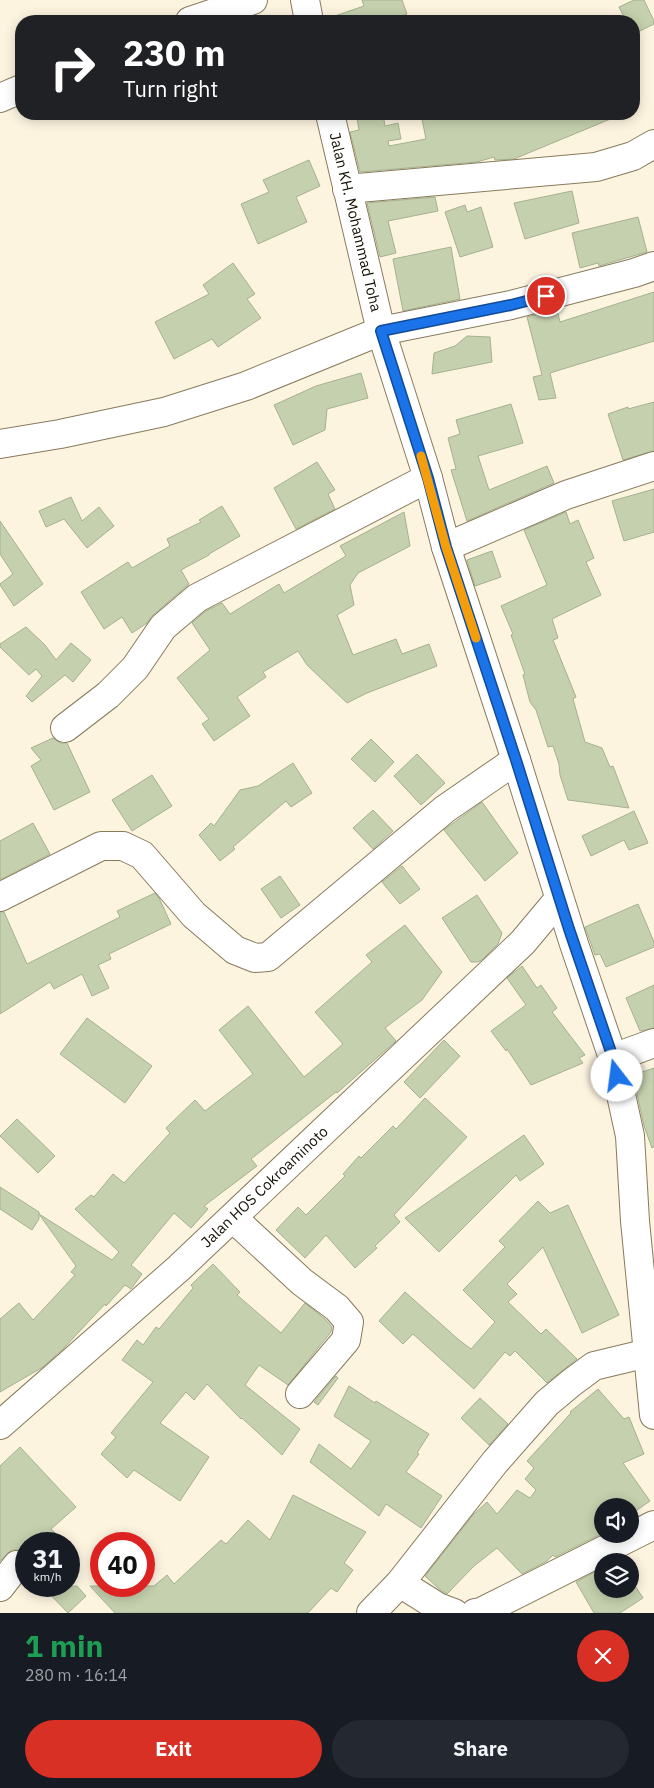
<!DOCTYPE html>
<meta charset="utf-8">
<style>
:root{--surface:#171b24;--page:#242831;--text:#f1f3f6;--muted:#9ea1a6;--accent:#d93025}
body{margin:0;font-family:"IBM Plex Sans",sans-serif;background:var(--page);color:var(--text);height:100vh;display:flex;flex-direction:column;font-size:19px;white-space:nowrap}
*{box-sizing:border-box;margin:0}
p{font-size:16px;color:var(--muted)}
.icon{flex:none;width:28px;height:28px;fill:none;stroke:currentColor;stroke-width:2;stroke-linecap:round;stroke-linejoin:round}
.map{position:relative;height:1613px;overflow:hidden}
.sheet{display:flex;flex-direction:column;background:var(--surface);flex:1}
.sheet>*{flex:none}
.top-card{position:absolute;left:15px;top:15px;width:625px;height:105px;border-radius:20px;box-shadow:0 2px 12px #0003;background:#202124;color:#fff;overflow:hidden}
.buttons{position:absolute;left:594px;top:1498px;display:grid;gap:10px}
.buttons a{display:grid;place-items:center;width:45px;height:45px;border-radius:50%;background:var(--surface);box-shadow:0 2px 12px #0003;font-size:25px}
.speed{position:absolute;left:15px;top:1532px;display:flex;gap:10px;font-size:25px;font-weight:700;text-align:center}
.speed>*{display:grid;place-content:center;width:65px;height:65px;border-radius:50%;background:var(--surface);box-shadow:0 2px 12px #0003;line-height:1}
.speed small{font-size:12px;font-weight:400}
.speed .limit{border:8px solid #d22;background:#fff;color:#111}
.pin{position:absolute;display:grid;place-items:center;width:42px;height:42px;color:#fff;margin:-21px;border:2px solid #fff;border-radius:50%;box-shadow:0 1px 5px #0007}
.me{position:absolute;width:55px;margin:-28px;rotate:345deg;stroke-linejoin:round;filter:drop-shadow(0 0 4px #0008)}
.turn{display:flex;align-items:center;gap:18px;height:105px;padding:0 25px;font-size:22px}
.turn .icon{width:65px;height:65px;stroke-width:2.5}
.turn b{display:block;font-size:35px;line-height:42px}
.round{display:grid;place-items:center;flex:none;width:52px;height:52px;border-radius:26px;background:var(--page)}
.summary{display:flex;align-items:center;justify-content:space-between;height:85px;padding:0 25px}
h1{font-size:30px;font-weight:800;line-height:38px;color:#1e9e55}
.primary-button{display:flex;gap:10px;margin-top:auto;padding:10px 25px}
.primary-button a{flex:1;height:58px;border-radius:30px;background:var(--accent);color:#fff;font-size:20px;font-weight:800;line-height:58px;text-align:center}
.primary-button a+a{background:var(--page);color:var(--text)}
.map>svg:first-child{display:block}
</style>
<div class="map">
<svg width="654" height="1613" viewBox="0 0 654 1613">
<rect width="100%" height="100%" fill="#fdf4e0"/>
<g fill="#c5d0ae" stroke="#a5b190">
<polygon points="362,0 402,0 407,14 385,21 330,21 329,18 364,6"/>
<polygon points="634,0 644,0 654,21 654,24 634,34 634,21 626,21 619,7"/>
<polygon points="378,114 383,114 385,126 398,123 401,139 388,141 389,146 426,139 421,114 620,115 514,159 495,160 494,157 477,162 360,172 350,132 359,130 357,118"/>
<polygon points="309,160 320,186 296,197 307,222 258,244 241,204 269,192 263,180"/>
<polygon points="572,191 579,223 525,239 514,203"/>
<polygon points="435,197 438,211 388,221 396,253 380,257 367,203"/>
<polygon points="465,205 467,212 481,207 493,247 460,257 445,212"/>
<polygon points="638,217 647,252 599,266 598,263 580,268 572,233"/>
<polygon points="451,247 460,299 403,311 393,259"/>
<polygon points="233,263 255,294 247,299 261,318 218,347 212,339 174,359 155,322 209,294 203,285"/>
<polygon points="654,292 654,341 550,373 556,398 539,400 533,377 542,375 527,317 557,309 560,322"/>
<polygon points="467,336 490,337 492,362 432,374 434,353 455,346"/>
<polygon points="361,373 368,398 327,409 325,430 293,445 274,405 316,386"/>
<polygon points="654,402 654,451 623,460 608,414 628,407 628,409"/>
<polygon points="511,404 523,443 478,456 489,490 547,466 554,483 467,521 451,470 456,469 448,438 460,434 456,420"/>
<polygon points="317,462 335,490 328,494 335,509 296,529 274,488"/>
<polygon points="654,489 654,532 624,541 612,501"/>
<polygon points="71,497 82,521 99,507 114,526 87,548 64,519 46,527 39,511"/>
<polygon points="222,506 240,536 209,554 209,555 181,570 189,584 153,615 147,623 132,633 122,617 104,629 81,592 128,562 132,568 170,546 167,539 201,522 199,520"/>
<polygon points="404,512 410,546 358,573 350,585 354,605 337,615 353,655 396,639 402,654 429,644 437,666 367,693 347,703 307,665 298,651 263,672 266,677 237,697 250,716 214,741 202,724 209,719 177,678 210,650 192,623 206,611 222,603 230,614 279,584 284,593 346,556 340,546"/>
<polygon points="566,512 570,524 578,520 594,558 586,562 601,595 552,619 558,638 553,640 576,697 573,699 585,742 602,748 610,767 613,766 629,808 568,800 560,775 559,764 553,746 548,747 536,710 530,702 523,675 525,674 511,635 513,634 501,606 547,585 524,530"/>
<polygon points="0,521 43,584 14,606 0,585 0,584 13,574 0,554"/>
<polygon points="492,551 501,577 475,586 467,560"/>
<polygon points="26,627 45,645 56,660 71,643 91,660 73,682 65,675 32,702 26,696 42,676 36,669 29,675 0,647 0,644"/>
<polygon points="53,738 60,743 67,743 90,792 54,810 31,766 41,760 31,748"/>
<polygon points="371,739 394,762 375,782 351,759"/>
<polygon points="417,754 445,783 421,805 394,776"/>
<polygon points="293,763 312,793 291,807 286,801 233,847 235,849 220,861 199,835 211,823 214,826 240,790 258,786"/>
<polygon points="152,775 172,806 132,831 112,800"/>
<polygon points="482,802 518,853 485,881 444,830"/>
<polygon points="373,810 393,831 373,849 353,828"/>
<polygon points="634,811 648,843 629,850 624,840 591,856 582,836"/>
<polygon points="33,823 50,854 0,880 0,841"/>
<polygon points="402,866 420,889 400,904 382,882"/>
<polygon points="280,876 300,905 281,918 261,889"/>
<polygon points="155,893 159,898 171,924 109,954 111,959 98,965 109,988 92,996 82,974 54,989 50,982 0,1014 0,912 4,912 27,964 120,917 117,911"/>
<polygon points="477,895 502,933 498,944 483,959 478,962 471,962 442,918"/>
<polygon points="638,904 654,942 654,947 606,967 600,954 595,955 585,927"/>
<polygon points="405,925 442,972 422,1000 385,1028 396,1041 337,1093 336,1092 251,1159 257,1166 204,1206 208,1209 191,1228 174,1213 131,1265 142,1274 131,1289 125,1285 106,1306 105,1304 64,1348 43,1367 0,1392 0,1319 19,1303 33,1320 75,1275 71,1272 76,1266 39,1214 112,1260 119,1252 75,1209 91,1195 94,1197 113,1174 124,1183 170,1133 166,1128 195,1100 205,1111 253,1074 219,1030 248,1006 304,1077 343,1044 315,1012 372,962 366,955"/>
<polygon points="522,966 537,988 541,985 557,1008 552,1012 585,1055 579,1058 583,1063 531,1085 507,1049 506,1051 491,1031 526,1005 507,978"/>
<polygon points="654,985 654,1028 640,1031 626,998"/>
<polygon points="87,1018 152,1066 125,1103 60,1054"/>
<polygon points="444,1040 460,1056 420,1098 404,1082"/>
<polygon points="654,1068 654,1147 652,1148 644,1126 633,1075"/>
<polygon points="425,1098 467,1137 394,1215 400,1222 375,1246 377,1248 355,1268 326,1235 305,1258 276,1230 298,1207 306,1215 345,1176 343,1174 359,1156 361,1158 393,1126 396,1129"/>
<polygon points="17,1119 55,1156 38,1173 0,1136"/>
<polygon points="524,1135 544,1164 520,1181 516,1175 439,1252 405,1218"/>
<polygon points="0,1187 39,1212 39,1219 32,1230 0,1209"/>
<polygon points="538,1201 550,1213 568,1205 619,1315 582,1333 543,1247 507,1284 517,1294 508,1302 541,1334 546,1329 577,1359 547,1383 515,1351 510,1356 505,1352 474,1389 413,1334 403,1344 379,1321 405,1292 459,1340 471,1349 495,1322 463,1290 505,1247 499,1241"/>
<polygon points="213,1264 240,1292 237,1295 281,1333 305,1303 326,1320 332,1327 331,1332 288,1385 259,1365 245,1385 300,1429 282,1455 242,1418 241,1419 207,1384 194,1400 186,1392 160,1423 209,1457 180,1501 134,1470 127,1478 101,1454 116,1437 111,1433 153,1382 122,1360 137,1340 143,1345 156,1327 159,1329 193,1288 191,1285"/>
<polygon points="336,1376 338,1378 318,1405 314,1402"/>
<polygon points="349,1386 375,1403 376,1401 429,1434 417,1453 419,1454 406,1472 442,1496 421,1528 386,1504 379,1516 310,1462 319,1444 351,1469 371,1441 334,1416"/>
<polygon points="598,1389 624,1419 629,1417 644,1454 623,1463 650,1501 630,1515 630,1506 602,1506 601,1534 555,1557 553,1555 547,1561 522,1574 497,1548 474,1566 447,1594 438,1588 425,1576 473,1515 487,1502 497,1514 517,1490 530,1498 536,1490 525,1479 534,1468 527,1461 571,1413 570,1412"/>
<polygon points="480,1398 508,1424 489,1445 461,1418"/>
<polygon points="20,1447 76,1507 51,1529 67,1544 26,1544 26,1552 19,1550 12,1550 0,1561 0,1466"/>
<polygon points="293,1495 366,1532 344,1563 353,1570 337,1592 331,1588 308,1613 115,1613 90,1586 154,1586 167,1575 174,1584 221,1540 226,1544 248,1520 270,1540"/>
<polygon points="602,1568 602,1589 630,1589 630,1578 643,1598 620,1613 594,1613 576,1582"/>
<polygon points="42,1586 77,1586 86,1596 68,1613"/>
</g>
<g fill="none" stroke-linecap="round" stroke-linejoin="round">
<defs>
<g id="minor">
<polyline points="305,0 309,21"/>
<polyline points="190,21 253,0"/>
<polyline points="0,98 21,89"/>
<path id="s1" d="M330 114 381 331 428 478 446 547 516 760 574 944 613 1058 630 1136 635 1221 654 1415"/>
<polyline points="347,189 596,167 633,156 654,144"/>
<polyline points="0,444 60,434 164,412 246,386 381,331 511,305 634,273 654,266"/>
<polyline points="446,547 566,495 654,466"/>
<polyline points="65,728 108,695 135,668 163,627 197,598 428,478"/>
<polyline points="0,897 101,846 123,846 142,855 194,915 235,950 255,958 268,957 445,809 516,760"/>
<polyline points="613,1058 654,1043"/>
<polyline points="233,1218 302,1282 337,1308 349,1322 346,1340 300,1394"/>
<path id="s2" d="M0 1425 179 1268 523 942 559 899"/>
<polyline points="400,1583 438,1607 454,1613"/>
<polyline points="0,1587 17,1565"/>
<polyline points="371,1613 400,1583 495,1462 547,1403 571,1383 594,1366 648,1353"/>
<polyline points="475,1613 481,1612 654,1525"/>
</g>
</defs>
<use href="#minor" stroke="#887b5c" stroke-width="30"/>
<use href="#minor" stroke="#fff" stroke-width="28"/>
</g>
<g fill="none" stroke-linecap="round" stroke-linejoin="round">
<defs>
<polyline id="route" points="546,296 511,305 381,331 428,478 446,547 516,760 569,929 613,1058 617,1076"/>
</defs>
<use href="#route" stroke="#114b97" stroke-width="12"/>
<use href="#route" stroke="#1a73e8" stroke-width="9"/>
<polyline stroke="#f59e0b" stroke-width="9" points="421,456 446,547 476,638"/>
</g>
<g text-anchor="middle" stroke-width="4.5" stroke-linejoin="round" paint-order="stroke">
<g font-size="15" fill="#140f04" stroke="#fff">
<text dy="5" stroke="none"><textPath href="#s1" startOffset="111">Jalan KH. Mohammad Toha</textPath></text>
<text dy="5" stroke="none"><textPath href="#s2" startOffset="356">Jalan HOS Cokroaminoto</textPath></text>
</g>
</g>
</svg>
<div class="buttons">
<a><svg class="icon" aria-label="sound" viewBox="0 0 24 24"><path d="M4 9h4l5-4v14l-5-4H4zM17 9q2 3 0 6"/></svg></a>
<a><svg class="icon" aria-label="layers" viewBox="0 0 24 24"><path d="M12 4l9 5-9 5-9-5zM3 14l9 5 9-5"/></svg></a>
</div>
<div class="speed"><div>31<small>km/h</small></div><div class="limit">40</div></div>
<div class="pin" style="left:546px;top:296px;background:#d93025"><svg class="icon" aria-label="arrive" viewBox="0 0 24 24"><path d="M6 21V4h12l-3 4 3 4H6"/></svg></div>
<svg class="me" style="left:617px;top:1076px" viewBox="-20 -20 40 40"><circle r="19" fill="#fff"/><path d="M0-13L10 11 0 6-10 11z" fill="#1a73e8"/></svg>
<div class="top-card">
<div class="turn"><svg class="icon" aria-label="right" viewBox="0 0 24 24"><path d="M7 20v-9h11M14 6l5 5-5 5"/></svg><div><b>230 m</b>Turn right</div></div>
</div>
</div>
<section class="sheet">
<div class="summary"><div><h1>1 min</h1><p>280 m · 16:14</p></div><a class="round" style="background:#d93025;color:#fff"><svg class="icon" aria-label="close" viewBox="0 0 24 24"><path d="M6 6l12 12M18 6L6 18"/></svg></a></div>
<div class="primary-button"><a>Exit</a><a>Share</a></div>
</section>
